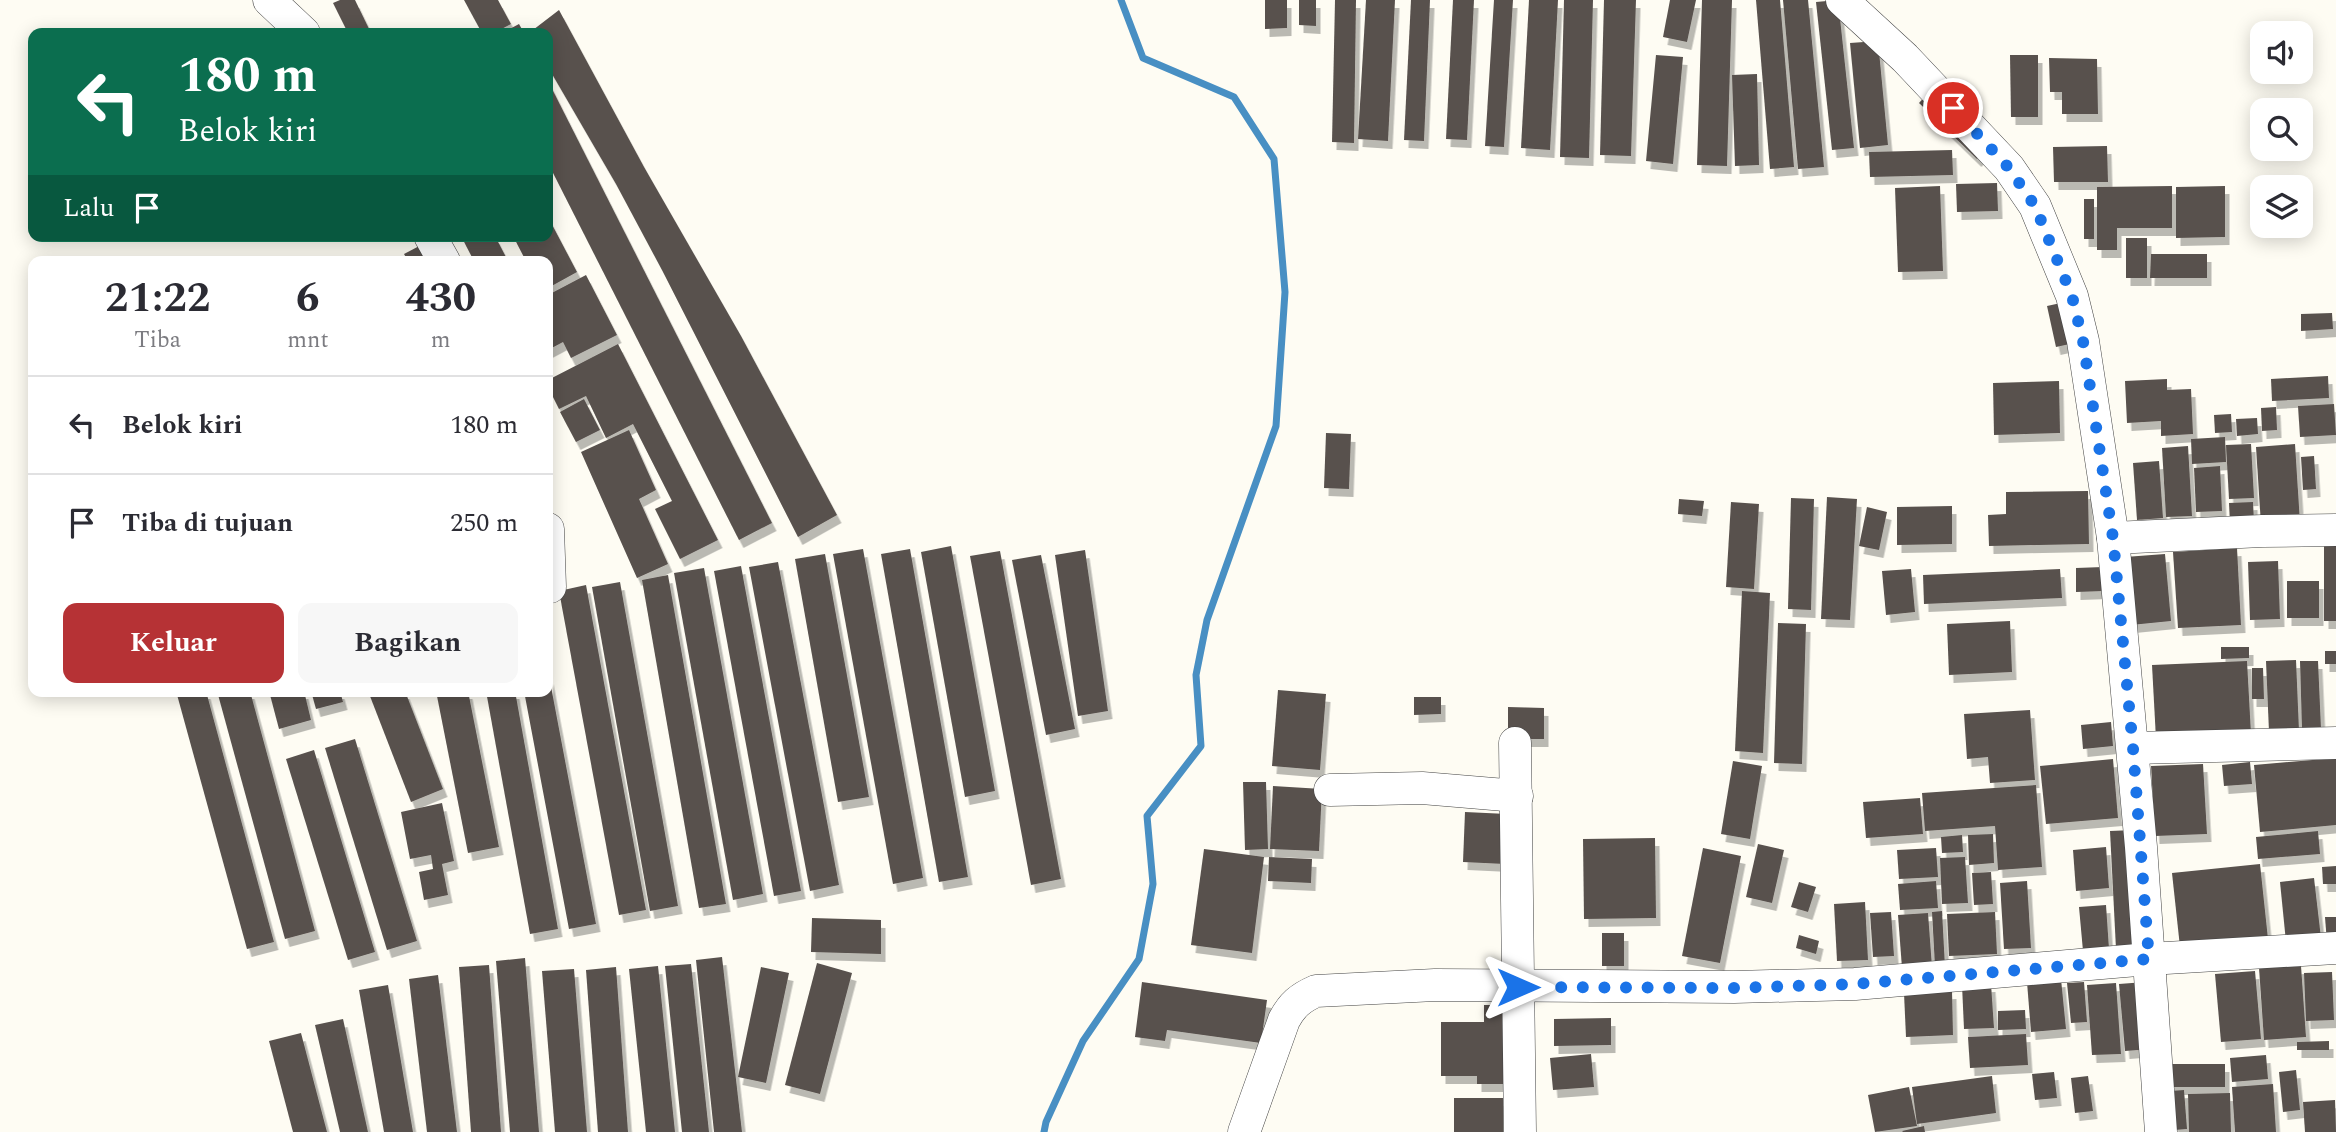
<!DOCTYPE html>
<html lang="id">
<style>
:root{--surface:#fff;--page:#f7f7f7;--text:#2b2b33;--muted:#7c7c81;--line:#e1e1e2;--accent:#b63235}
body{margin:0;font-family:Spectral,serif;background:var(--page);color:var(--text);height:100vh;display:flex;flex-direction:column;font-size:26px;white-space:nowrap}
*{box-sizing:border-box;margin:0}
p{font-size:23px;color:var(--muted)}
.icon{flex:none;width:38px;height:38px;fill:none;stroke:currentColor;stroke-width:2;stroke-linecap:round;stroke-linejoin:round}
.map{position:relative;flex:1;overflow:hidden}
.drawer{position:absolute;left:28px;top:256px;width:525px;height:441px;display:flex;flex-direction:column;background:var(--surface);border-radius:14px;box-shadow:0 4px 18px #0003}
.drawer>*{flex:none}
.hud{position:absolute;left:28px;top:28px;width:525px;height:214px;border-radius:14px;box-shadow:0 4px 18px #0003;background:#0b6e4f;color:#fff;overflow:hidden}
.tools{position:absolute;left:2250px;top:21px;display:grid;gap:14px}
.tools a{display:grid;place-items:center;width:63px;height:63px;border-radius:14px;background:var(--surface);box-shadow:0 4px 18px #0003;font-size:35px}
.pin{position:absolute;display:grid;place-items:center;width:60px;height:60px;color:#fff;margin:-30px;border:4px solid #fff;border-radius:50%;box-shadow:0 2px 7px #0007}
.me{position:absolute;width:77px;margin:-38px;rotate:90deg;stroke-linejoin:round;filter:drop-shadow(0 0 5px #0008)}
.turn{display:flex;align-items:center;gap:24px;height:147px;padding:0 35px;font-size:32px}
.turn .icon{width:91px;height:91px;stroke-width:2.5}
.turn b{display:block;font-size:49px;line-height:60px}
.then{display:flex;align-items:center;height:66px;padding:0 35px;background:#0003;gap:14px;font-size:26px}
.eta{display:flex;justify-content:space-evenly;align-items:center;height:119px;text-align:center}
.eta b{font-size:42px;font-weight:700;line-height:49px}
.action{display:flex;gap:14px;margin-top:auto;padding:14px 35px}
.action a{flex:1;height:80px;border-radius:14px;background:var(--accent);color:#fff;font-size:28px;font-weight:700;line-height:80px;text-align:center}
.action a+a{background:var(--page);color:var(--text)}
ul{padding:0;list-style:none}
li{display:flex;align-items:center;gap:21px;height:98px;padding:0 35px;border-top:2px solid var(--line)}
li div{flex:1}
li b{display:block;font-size:26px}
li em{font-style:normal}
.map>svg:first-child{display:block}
</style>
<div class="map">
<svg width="2336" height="1132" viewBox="0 0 2336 1132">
<defs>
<filter id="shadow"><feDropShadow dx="4.5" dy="8" stdDeviation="0" flood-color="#0004"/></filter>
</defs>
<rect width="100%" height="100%" fill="#fefcf3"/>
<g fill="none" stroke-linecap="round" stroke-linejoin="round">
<polyline stroke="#488fc3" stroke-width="7" points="1044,1132 1046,1122 1083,1041 1139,959 1153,884 1147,816 1201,746 1196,675 1207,620 1276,426 1285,292 1274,159 1234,97 1143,58 1121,0"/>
</g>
<g fill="#58514d" filter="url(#shadow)">
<polygon points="340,0 355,0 371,33 348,33 333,3"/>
<polygon points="464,0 498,0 511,24 494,33 482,33"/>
<polygon points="1265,0 1287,0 1287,28 1265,29"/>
<polygon points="1299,0 1316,0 1316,26 1299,25"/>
<polygon points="1335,0 1356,0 1354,143 1332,142"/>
<polygon points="1366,0 1395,0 1388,141 1358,139"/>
<polygon points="1411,0 1430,0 1424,141 1404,140"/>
<polygon points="1453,0 1474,0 1467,140 1446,139"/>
<polygon points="1494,0 1513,0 1504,147 1485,146"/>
<polygon points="1529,0 1558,0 1550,150 1521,148"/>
<polygon points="1564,0 1593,0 1589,158 1560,157"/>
<polygon points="1604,0 1636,0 1631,156 1600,155"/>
<polygon points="1670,0 1696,0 1687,42 1663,37"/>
<polygon points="1702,0 1732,0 1727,166 1697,165"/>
<polygon points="1756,0 1780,0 1794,167 1770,169"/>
<polygon points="1783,0 1808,0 1824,167 1798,169"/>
<polygon points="1838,0 1854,148 1832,150 1816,2"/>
<polygon points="559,10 644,167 741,336 837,515 798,537 662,270 616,184 548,67 548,33 529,33"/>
<polygon points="519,24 524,33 502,33"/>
<polygon points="1878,41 1888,145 1860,148 1850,43"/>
<polygon points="1656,55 1683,57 1673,164 1646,161"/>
<polygon points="2010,55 2038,55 2038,117 2011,117"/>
<polygon points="2049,58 2097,59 2098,114 2062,114 2062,92 2050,92"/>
<polygon points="1757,74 1759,165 1735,166 1732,75"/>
<polygon points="548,81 772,523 739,540 548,163"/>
<polygon points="1930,91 1988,147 1977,159 1919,103"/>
<polygon points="2107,146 2108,182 2054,182 2053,147"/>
<polygon points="1952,150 1953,175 1870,177 1869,152"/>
<polygon points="1997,183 1998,211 1957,212 1956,184"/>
<polygon points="1940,186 1943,271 1898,272 1895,188"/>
<polygon points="2172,186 2172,228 2117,228 2117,250 2097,250 2097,187"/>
<polygon points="2225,186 2225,237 2176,238 2176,187"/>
<rect x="2084" y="199" width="10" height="40"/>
<polygon points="548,217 577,272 548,288 548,261 526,261 513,236 548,236"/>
<polygon points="461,236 495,236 508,261 474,261"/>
<rect x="2126" y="238" width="21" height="40"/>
<polygon points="425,243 435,261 408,261 404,254"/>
<polygon points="2151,254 2207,254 2207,278 2150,278"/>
<polygon points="586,275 617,335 571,358 563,342 548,350 548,322 550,320 548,315 548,295"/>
<polygon points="2070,301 2079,342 2056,347 2047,306"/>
<polygon points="2332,313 2333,329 2301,331 2301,314"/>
<polygon points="618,344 718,540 680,559 655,509 672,501 633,424 606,438 586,396 559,409 548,387 548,380"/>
<polygon points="2328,376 2329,398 2272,401 2271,379"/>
<polygon points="2167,379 2167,390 2191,389 2193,434 2161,436 2161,421 2127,423 2125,381"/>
<polygon points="2059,381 2060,433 1994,435 1993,383"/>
<polygon points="584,399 600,430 576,442 560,412"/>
<polygon points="2334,404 2336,435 2300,437 2298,406"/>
<polygon points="2276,407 2277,430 2262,431 2261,408"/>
<polygon points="2231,414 2232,432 2215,433 2214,415"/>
<polygon points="2257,418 2258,434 2237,436 2236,419"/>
<polygon points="629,430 656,490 639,499 668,564 637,578 581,452"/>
<polygon points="1326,433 1351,434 1349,489 1324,488"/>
<polygon points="2225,437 2226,462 2192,464 2191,439"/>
<polygon points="2251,444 2254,498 2229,499 2226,445"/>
<polygon points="2295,444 2300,523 2261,525 2256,447"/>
<polygon points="2188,446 2192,516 2166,517 2162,448"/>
<polygon points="2314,456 2316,489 2303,490 2301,457"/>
<polygon points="2159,461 2163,518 2137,520 2133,463"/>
<polygon points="2220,466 2222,511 2196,512 2194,468"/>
<polygon points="2088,491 2089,544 1989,546 1988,515 2006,514 2006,492"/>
<polygon points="1827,497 1857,499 1850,620 1821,619"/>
<polygon points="1791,498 1814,499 1811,610 1788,609"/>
<polygon points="1679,499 1704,501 1702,516 1678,514"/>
<polygon points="1731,502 1759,504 1754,589 1726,587"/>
<polygon points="2253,502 2254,522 2230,524 2229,503"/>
<polygon points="1952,506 1952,544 1897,545 1897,507"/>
<polygon points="1867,507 1887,512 1879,550 1859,546"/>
<polygon points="951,546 995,791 965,797 921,552"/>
<rect x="2324" y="546" width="12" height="75"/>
<polygon points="2237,548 2241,625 2178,628 2173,552"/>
<polygon points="863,549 923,878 893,884 833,554"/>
<polygon points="910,549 968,877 939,882 881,554"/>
<polygon points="1085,550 1108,711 1078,716 1055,555"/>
<polygon points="1000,551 1061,879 1031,885 970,556"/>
<polygon points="825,554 869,797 838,802 795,559"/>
<polygon points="2165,554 2171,621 2131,625 2125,557"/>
<polygon points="1041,555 1075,729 1046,735 1012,560"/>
<polygon points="2278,561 2280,619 2250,620 2248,562"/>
<polygon points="778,562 839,885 810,891 749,567"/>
<polygon points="741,566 801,891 774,896 714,571"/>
<polygon points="2103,567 2104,591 2076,592 2076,568"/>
<polygon points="704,568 763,894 733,900 674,573"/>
<polygon points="1911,569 1915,612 1886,615 1882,571"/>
<polygon points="2060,569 2062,598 1924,604 1923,575"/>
<polygon points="668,575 726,904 699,908 642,580"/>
<rect x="2287" y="581" width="32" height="37"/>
<polygon points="620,582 678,906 650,911 592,587"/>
<polygon points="586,585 646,910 619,915 559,591"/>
<polygon points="1742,591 1770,593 1763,753 1735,751"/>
<polygon points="2010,621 2012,672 1949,675 1947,624"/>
<polygon points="1778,623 1806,624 1802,764 1774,763"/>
<polygon points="2221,647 2249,647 2249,658 2221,659"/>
<rect x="2325" y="651" width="11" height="13"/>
<polygon points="2296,660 2299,731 2269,732 2266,661"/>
<polygon points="2247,661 2251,734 2156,739 2152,665"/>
<polygon points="2300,661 2318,661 2321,729 2302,729"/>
<polygon points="2252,668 2263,668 2264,699 2252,699"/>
<polygon points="549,676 596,924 569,929 524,691 548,691"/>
<polygon points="1278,690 1326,694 1320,770 1272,766"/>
<polygon points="176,691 206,691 274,942 247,949"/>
<polygon points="217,691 250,691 315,931 285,939"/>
<polygon points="269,691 304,691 311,720 279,729"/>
<polygon points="311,691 340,691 343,702 316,709"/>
<polygon points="368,691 405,691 443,789 411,802"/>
<polygon points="436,691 468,691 499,847 468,853"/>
<polygon points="486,691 515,691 558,929 530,934"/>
<polygon points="1414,697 1441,697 1441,714 1414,715"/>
<polygon points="1508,707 1544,708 1544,739 1524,739 1524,730 1508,730"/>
<polygon points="2030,710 2035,780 1990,783 1988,757 1967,759 1964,714"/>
<polygon points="2111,722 2113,746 2083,749 2081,725"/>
<polygon points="355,739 417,941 387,950 325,748"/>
<polygon points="314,750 375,952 348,960 286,759"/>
<polygon points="2336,758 2336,825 2260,832 2254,765"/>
<polygon points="2113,759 2118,818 2046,824 2040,766"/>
<polygon points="1733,761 1762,766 1750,839 1721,834"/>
<polygon points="2250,762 2252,784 2224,786 2222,765"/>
<polygon points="2203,764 2207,834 2155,836 2151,766"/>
<polygon points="1243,782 1266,782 1268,849 1245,850"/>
<polygon points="2036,785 2042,867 1998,870 1995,826 1925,831 1922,793"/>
<polygon points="1273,786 1322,789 1319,851 1270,849"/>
<polygon points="1920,798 1923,834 1866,838 1863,802"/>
<polygon points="442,803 454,861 442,864 448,895 424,900 419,872 433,869 431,855 410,859 401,812"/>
<polygon points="1465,812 1507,814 1505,864 1463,862"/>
<polygon points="2134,830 2140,948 2116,949 2110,831"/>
<polygon points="2318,831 2320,854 2258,859 2256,837"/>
<polygon points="1993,834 1994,863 1969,865 1968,835"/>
<polygon points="1962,835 1963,852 1942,853 1941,837"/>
<polygon points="1655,838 1656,918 1584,919 1583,839"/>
<polygon points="1758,844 1784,850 1772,903 1746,897"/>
<polygon points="2106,847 2109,888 2076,891 2073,850"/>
<polygon points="1703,848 1741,856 1720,963 1682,956"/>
<polygon points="1936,848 1938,877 1899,879 1897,850"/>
<polygon points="1204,849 1264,857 1252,953 1191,945"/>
<polygon points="1269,857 1312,859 1311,883 1268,881"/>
<polygon points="1965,857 1968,903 1942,904 1940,858"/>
<polygon points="2260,864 2268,939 2180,947 2172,873"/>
<polygon points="2336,866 2336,884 2323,884 2322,867"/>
<polygon points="1991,872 1993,904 1974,905 1972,873"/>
<polygon points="2314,878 2321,938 2286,942 2280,882"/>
<polygon points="1936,881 1938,908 1900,910 1898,884"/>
<polygon points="2027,881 2031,948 2004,949 2000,883"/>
<polygon points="1799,882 1816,887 1808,912 1791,907"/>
<polygon points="1865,902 1868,960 1837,961 1834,904"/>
<polygon points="2106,905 2109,949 2083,951 2079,907"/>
<polygon points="1942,911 1945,967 1935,967 1932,912"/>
<polygon points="1891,912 1894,956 1873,957 1870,913"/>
<polygon points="1995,912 1997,954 1949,956 1947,914"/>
<polygon points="1928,913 1932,967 1902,968 1898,915"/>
<polygon points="2325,917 2336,917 2336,942 2327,943"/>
<polygon points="812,918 881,920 881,954 811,952"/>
<rect x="1602" y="933" width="22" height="33"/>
<polygon points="1799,935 1819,941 1816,954 1796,948"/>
<polygon points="722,957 742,1132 714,1132 696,960"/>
<polygon points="525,958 539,1132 510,1132 496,961"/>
<polygon points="817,963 852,973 820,1094 785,1085"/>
<polygon points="691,964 709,1132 682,1132 665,966"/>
<polygon points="489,965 501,1132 471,1132 459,967"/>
<polygon points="658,966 675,1132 646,1132 629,969"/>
<polygon points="2301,966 2306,1037 2264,1040 2259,968"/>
<polygon points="616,967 628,1132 598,1132 586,970"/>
<polygon points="761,967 789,973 766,1083 738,1077"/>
<polygon points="574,969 587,1132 555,1132 542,971"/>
<polygon points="2255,971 2261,1039 2221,1042 2215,974"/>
<polygon points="2332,972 2334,1020 2306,1021 2304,973"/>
<polygon points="438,975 457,1132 427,1132 409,979"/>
<polygon points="2061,979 2066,1029 2031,1032 2027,982"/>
<polygon points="1142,982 1267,1000 1261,1043 1167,1030 1165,1041 1135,1037"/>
<polygon points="2084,982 2087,1022 2071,1023 2067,983"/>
<polygon points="2145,982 2151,1049 2125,1051 2119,984"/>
<polygon points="2116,983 2121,1054 2092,1055 2087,985"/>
<polygon points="1991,984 1994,1028 1964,1029 1962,985"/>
<polygon points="388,985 413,1132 384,1132 359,990"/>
<polygon points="1952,991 1953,1035 1906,1037 1904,993"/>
<polygon points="1484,1005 1512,1005 1512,1084 1477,1084 1477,1076 1441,1076 1441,1022 1484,1022"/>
<polygon points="2025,1010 2026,1029 1998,1030 1998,1011"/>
<polygon points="1611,1018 1611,1045 1554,1046 1554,1019"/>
<polygon points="343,1019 368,1132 340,1132 315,1025"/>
<polygon points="301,1033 327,1132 293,1132 269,1041"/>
<polygon points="2026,1034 2028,1065 1970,1068 1968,1037"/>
<polygon points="2329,1041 2329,1050 2297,1050 2297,1042"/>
<polygon points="1591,1054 1594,1087 1553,1090 1550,1058"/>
<polygon points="2266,1055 2268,1079 2232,1082 2230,1058"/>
<rect x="2170" y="1064" width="55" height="23"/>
<polygon points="2296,1070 2300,1110 2283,1112 2279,1072"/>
<polygon points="2054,1072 2057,1098 2035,1100 2032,1074"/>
<polygon points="1992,1076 1996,1113 1917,1124 1912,1087"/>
<polygon points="2088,1076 2093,1111 2075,1113 2071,1078"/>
<polygon points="2273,1084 2276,1132 2235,1132 2232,1087"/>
<polygon points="1909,1087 1917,1126 1875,1132 1868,1095"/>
<polygon points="2184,1090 2187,1129 2174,1130 2170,1091"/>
<polygon points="2230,1093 2231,1132 2189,1132 2188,1094"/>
<rect x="1454" y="1098" width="49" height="34"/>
<polygon points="2335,1100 2336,1132 2305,1132 2303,1102"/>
<polygon points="1924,1126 1925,1132 1903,1132 1902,1131"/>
</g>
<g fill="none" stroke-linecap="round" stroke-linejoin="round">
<defs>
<g id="minor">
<polyline points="269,0 304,33"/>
<polyline points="1842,0 1905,58 2009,168 2035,206 2072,296 2083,341 2113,538 2141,847 2161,1132"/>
<polyline points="430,236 444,261"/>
<polyline points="548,529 550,587"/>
<polyline points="2113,538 2262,531 2336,530"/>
<polyline points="1515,743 1520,1132"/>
<polyline points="2133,748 2336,743"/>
<polyline points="1330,790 1422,788 1517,796"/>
<path d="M1244 1132 1284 1020C1292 1005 1300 998 1316 991L1435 985 1734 987 1855 984 2149 959 2336 948"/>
</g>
</defs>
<use href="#minor" stroke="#434343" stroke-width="33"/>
<use href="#minor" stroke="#fff" stroke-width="32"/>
</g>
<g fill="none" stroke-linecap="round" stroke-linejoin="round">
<polyline stroke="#1a73e8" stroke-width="12" stroke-dasharray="0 21.6" points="1518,987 1734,988 1855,984 2149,959 2133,748 2113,538 2083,341 2072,296 2035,206 2009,168 1953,108"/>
</g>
</svg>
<div class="tools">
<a><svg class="icon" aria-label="sound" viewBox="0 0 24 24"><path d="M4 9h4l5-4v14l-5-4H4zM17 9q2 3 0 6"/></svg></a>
<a><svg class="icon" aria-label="search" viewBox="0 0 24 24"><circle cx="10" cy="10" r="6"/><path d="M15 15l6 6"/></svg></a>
<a><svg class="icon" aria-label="layers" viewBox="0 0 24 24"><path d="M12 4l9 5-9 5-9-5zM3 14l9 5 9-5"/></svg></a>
</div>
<div class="pin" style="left:1953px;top:108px;background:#d93025"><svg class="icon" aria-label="arrive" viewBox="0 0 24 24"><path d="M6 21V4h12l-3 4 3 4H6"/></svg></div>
<svg class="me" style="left:1518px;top:987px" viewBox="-20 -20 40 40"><path d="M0-17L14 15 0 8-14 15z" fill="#1a73e8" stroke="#fff" stroke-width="4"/></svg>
<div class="hud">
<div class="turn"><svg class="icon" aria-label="left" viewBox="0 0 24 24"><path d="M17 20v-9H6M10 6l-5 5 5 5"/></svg><div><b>180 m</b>Belok kiri</div></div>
<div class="then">Lalu<svg class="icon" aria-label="arrive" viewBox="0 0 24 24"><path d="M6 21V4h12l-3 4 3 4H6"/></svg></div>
</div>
<section class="drawer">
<div class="eta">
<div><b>21:22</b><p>Tiba</p></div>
<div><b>6</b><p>mnt</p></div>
<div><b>430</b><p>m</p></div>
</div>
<ul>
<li><svg class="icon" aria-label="left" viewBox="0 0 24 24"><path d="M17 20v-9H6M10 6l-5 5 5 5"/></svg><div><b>Belok kiri</b></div><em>180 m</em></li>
<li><svg class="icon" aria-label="arrive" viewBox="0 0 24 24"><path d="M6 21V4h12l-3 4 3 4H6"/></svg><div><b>Tiba di tujuan</b></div><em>250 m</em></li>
</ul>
<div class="action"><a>Keluar</a><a>Bagikan</a></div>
</section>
</div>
